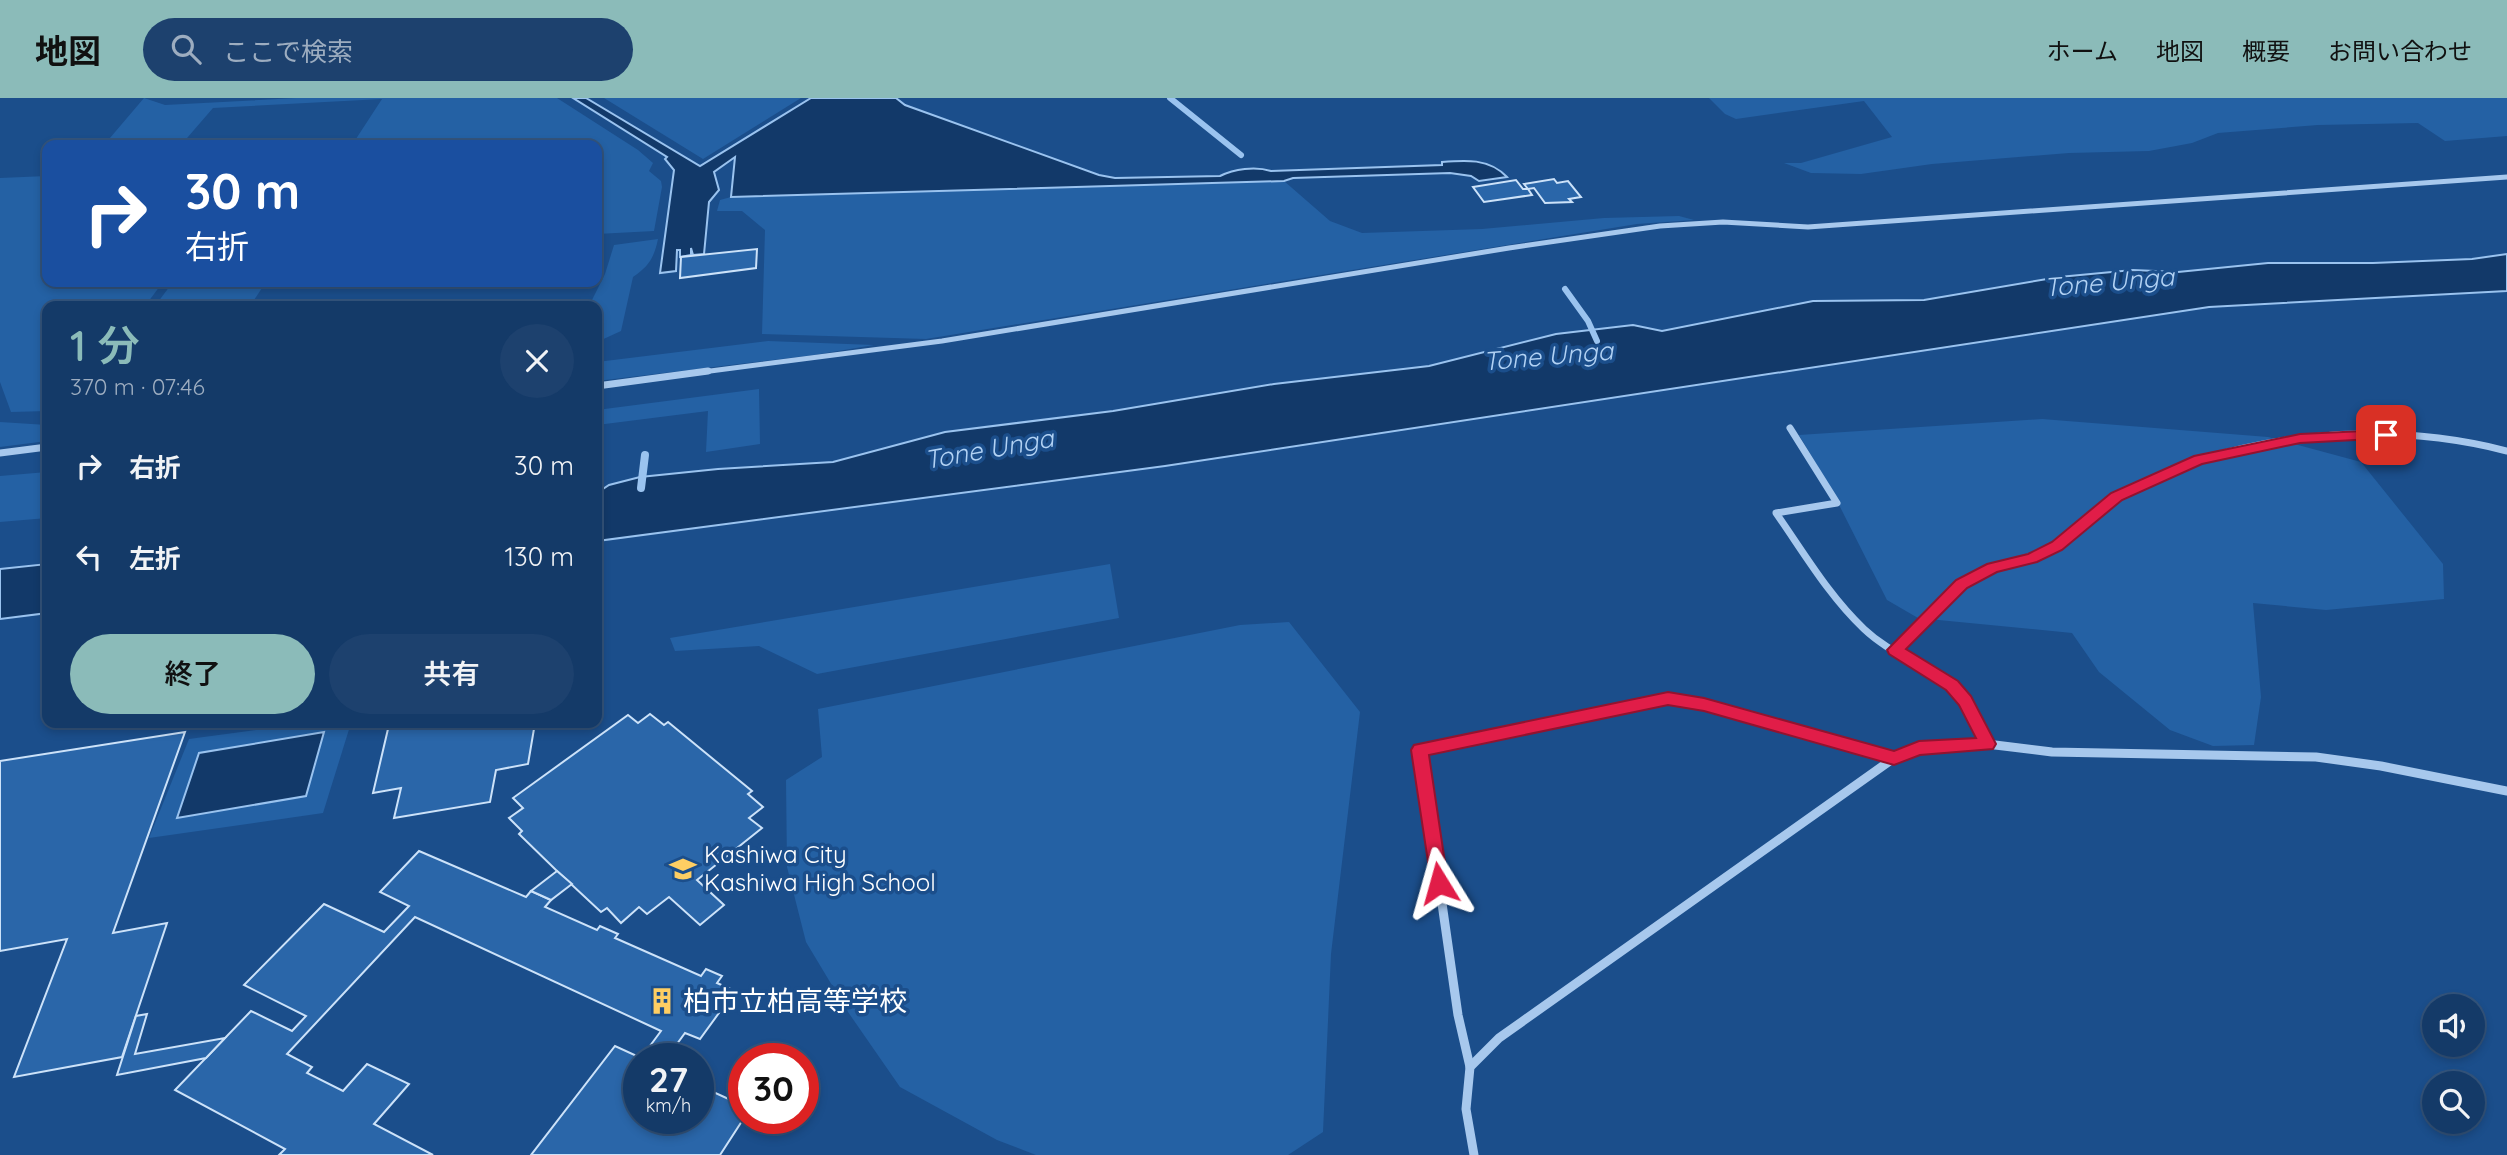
<!DOCTYPE html>
<html lang="ja">
<meta charset="utf-8">
<style>
:root{--surface:#143a68;--page:#1d416e;--text:#f1f3f6;--muted:#9dadc0;--line:#33547c;--accent:#8bbbb9}
body{margin:0;font-family:Quicksand,"Noto Sans JP",sans-serif;background:var(--page);color:var(--text);height:100vh;display:flex;flex-direction:column;font-size:26px;white-space:nowrap}
*{box-sizing:border-box;margin:0}
p{font-size:23px;color:var(--muted)}
.icon{flex:none;width:38px;height:38px;fill:none;stroke:currentColor;stroke-width:2;stroke-linecap:round;stroke-linejoin:round}
.map{position:relative;flex:1;overflow:hidden}
.side{position:absolute;left:42px;top:203px;width:560px;height:427px;display:flex;flex-direction:column;background:var(--surface);border-radius:14px;box-shadow:0 4px 10px #0003,0 0 0 2px var(--line)}
.side>*{flex:none}
.hud{position:absolute;left:42px;top:42px;width:560px;height:147px;border-radius:14px;box-shadow:0 4px 10px #0003,0 0 0 2px var(--line);background:#1a4fa0;color:#fff;overflow:hidden}
.buttons{position:absolute;left:2422px;top:896px;display:grid;gap:14px}
.buttons a{display:grid;place-items:center;width:63px;height:63px;border-radius:50%;background:var(--surface);box-shadow:0 4px 10px #0003,0 0 0 2px var(--line);font-size:35px}
.speed{position:absolute;left:623px;top:945px;display:flex;gap:14px;font-size:35px;font-weight:700;text-align:center}
.speed>*{display:grid;place-content:center;width:91px;height:91px;border-radius:50%;background:var(--surface);box-shadow:0 4px 10px #0003,0 0 0 2px var(--line);line-height:1}
.speed small{font-size:18px;font-weight:400}
.speed .limit{border:10px solid #d22;background:#fff;color:#111}
.pin{position:absolute;display:grid;place-items:center;width:60px;height:60px;color:#fff;margin:-30px;border-radius:14px;box-shadow:0 4px 10px #0006}
.me{position:absolute;width:77px;margin:-38px;rotate:352deg;stroke-linejoin:round;filter:drop-shadow(0 0 5px #0008)}
.turn{display:flex;align-items:center;gap:24px;height:147px;padding:0 28px;font-size:32px}
.turn .icon{width:91px;height:91px;stroke-width:2.5}
.turn b{display:block;font-size:49px;line-height:60px}
.round{display:grid;place-items:center;flex:none;width:74px;height:74px;border-radius:37px;background:var(--page)}
.head{display:flex;align-items:center;justify-content:space-between;height:119px;padding:0 28px}
h1{font-size:42px;font-weight:600;line-height:52px;color:var(--accent)}
.primary-button{display:flex;gap:14px;margin-top:auto;padding:14px 28px}
.primary-button a{flex:1;height:80px;border-radius:42px;background:var(--accent);color:#111;font-size:28px;font-weight:600;line-height:80px;text-align:center}
.primary-button a+a{background:var(--page);color:var(--text)}
ul{padding:0;list-style:none}
li{display:flex;align-items:center;gap:21px;height:91px;padding:0 28px}
li div{flex:1}
li b{display:block;font-size:26px}
li em{font-style:normal}
header{display:flex;align-items:center;gap:42px;box-sizing:border-box;height:98px;padding:0 35px;background:var(--accent);color:#111}
header strong{font-size:33px}
nav{display:flex;gap:38px;margin-inline-start:auto;font-size:24px}
.search{width:490px;height:63px;background:var(--page);display:flex;align-items:center;gap:18px;box-sizing:border-box;padding:0 24px;border-radius:38px;color:var(--muted);font-size:26px}
.map>svg:first-child{display:block}
</style>
<header>
<strong>地図</strong>
<div class="search"><svg class="icon" aria-label="search" viewBox="0 0 24 24"><circle cx="10" cy="10" r="6"/><path d="M15 15l6 6"/></svg>ここで検索</div>
<nav><a>ホーム</a><a>地図</a><a>概要</a><a>お問い合わせ</a></nav>
</header>
<div class="map">
<svg width="2507" height="1057" viewBox="0 0 2507 1057">
<rect width="100%" height="100%" fill="#1b4e8b"/>
<g fill="#2461a4">
<polygon points="144,0 165,7 296,0 557,0 638,52 653,65 649,73 661,83 662,89 654,133 597,136 597,47 352,47 382,1 213,10 181,47 104,47"/>
<polygon points="604,0 801,0 703,61"/>
<polygon points="1709,0 2507,0 2507,38 2445,43 2418,25 2318,27 2218,35 2192,45 2149,53 2069,55 1932,66 1861,76 1811,75 1784,65 1801,65 1892,39 1864,3 1736,21 1725,16"/>
<polygon points="47,78 47,184 163,184 145,208 47,208 47,313 11,314 0,284 0,80"/>
<polygon points="1284,83 1330,123 1362,135 1482,131 1604,120 1679,118 1694,122 1637,126 926,241 762,236 765,132 742,113 717,113 720,102 731,99"/>
<path d="M658 141C654 160 649 168 633 179L621 233 597 244V208H589L605 176 614 147Z"/>
<polygon points="173,184 255,184 251,191 262,190 250,208 155,208"/>
<polygon points="768,243 874,247 814,257 597,283 597,264"/>
<polygon points="759,291 760,346 706,354 708,313 597,327 597,312"/>
<polygon points="2042,321 2268,339 2361,364 2443,466 2444,501 2326,512 2253,505 2261,599 2254,647 2213,648 2170,632 2099,574 2072,535 1918,520 1887,502 1830,389 1799,337"/>
<polygon points="0,324 47,327 47,343 0,349"/>
<polygon points="47,374 47,420 0,424 0,378"/>
<polygon points="1110,466 1119,520 817,576 759,548 675,553 670,540"/>
<polygon points="1289,524 1360,614 1331,856 1323,1034 1288,1057 1036,1057 997,1042 900,989 848,914 806,844 787,769 786,682 822,659 818,611 1240,527"/>
<polygon points="309,625 351,625 323,715 149,740 189,641"/>
</g>
<g fill="#123969" stroke="#9ac3ef" stroke-width="2">
<path d="M573 0H586L700 68 811 0H896L905 7 1099 77 1115 80 1220 78C1234 71 1255 68 1271 73L1442 67V64C1465 62 1489 60 1507 79L1479 83 1471 78 1450 75 1293 80 1284 83 731 99 735 59 714 74 719 92 709 104 704 156 693 157 691 150V157L680 159V152H677L676 173 660 175 674 72 665 61 667 59Z"/>
<polygon points="2507,156 2507,193 2209,209 1165,368 597,443 597,395 609,387 640,379 718,371 833,364 945,334 1113,313 1274,286 1429,268 1556,236 1633,227 1662,233 1813,203 1924,202 2059,179 2133,172 2178,174 2268,165 2373,165 2472,161"/>
<polygon points="47,466 47,515 0,521 0,471"/>
<polygon points="324,634 306,698 177,720 199,655"/>
</g>
<g fill="none" stroke-linecap="round" stroke-linejoin="round">
<g stroke="#9ac3ef" stroke-width="6">
<polyline points="1170,0 1241,57"/>
<polyline points="1565,191 1588,223 1597,243"/>
</g>
<polyline stroke="#9ac3ef" stroke-width="8" points="641,390 645,357"/>
</g>
<g fill="#2a66a9" stroke="#cce2f9" stroke-width="2">
<polygon points="1554,81 1557,85 1568,83 1581,99 1569,101 1572,104 1545,105 1534,90 1528,91 1524,86"/>
<polygon points="1516,82 1523,91 1528,91 1532,97 1484,104 1473,89"/>
<polygon points="757,151 756,170 680,180 681,159"/>
<polygon points="650,616 664,627 668,624 752,693 748,696 763,709 749,720 762,730 697,782 724,807 700,827 669,799 647,816 639,809 621,825 607,810 601,814 557,773 519,736 522,733 509,720 523,710 513,700 628,617 638,625"/>
<polygon points="428,625 535,625 528,666 496,672 490,704 394,720 401,690 373,695 388,631"/>
<polygon points="185,634 113,835 167,825 122,959 14,979 67,841 0,853 0,663"/>
<polygon points="419,753 526,799 531,793 551,802 545,809 597,832 600,828 618,836 615,840 701,878 706,871 722,878 717,885 735,893 700,941 685,935 666,961 639,961 639,1020 698,1020 698,987 744,1008 744,1020 720,1057 531,1057 615,948 641,960 661,933 415,819 287,956 312,969 307,975 343,993 367,966 409,986 374,1026 433,1057 279,1057 285,1051 175,992 251,913 292,933 306,918 244,887 324,806 384,834 409,808 380,794"/>
<polygon points="557,773 572,786 551,802 531,793"/>
<polygon points="147,916 135,956 225,940 206,960 117,977 136,918"/>
</g>
<g fill="none" stroke-linecap="round" stroke-linejoin="round">
<polyline stroke="#a7c8ed" stroke-width="5" points="695,275 942,243 1509,150 1660,128 1723,124 1808,129 2507,79"/>
<g stroke="#a7c8ed" stroke-width="7">
<polyline points="597,288 708,273"/>
<path d="M1790 330 1837 405 1776 415C1804 455 1829 498 1864 531 1902 567 1950 569 1975 621"/>
<polyline points="0,355 47,349"/>
<path d="M1895 552C1924 522 1952 487 1992 470 2013 461 2037 460 2057 448 2080 434 2096 411 2119 398 2234 333 2381 321 2507 353"/>
<polyline points="1566,621 1668,600 1755,621"/>
</g>
<g stroke="#a7c8ed" stroke-width="9">
<polyline points="1749,620 1894,660"/>
<polyline points="1974,620 1987,646"/>
<polyline points="1470,969 1458,917 1420,652 1575,620"/>
<polyline points="1474,1057 1466,1011 1470,969 1499,940 1894,660 1919,650 1987,646 2052,654 2316,659 2381,668 2507,693"/>
</g>
</g>
<polygon fill="#e11d48" stroke="#92132f" stroke-width="2" points="2386,332 2391,334 2391,340 2300,345 2202,366 2122,402 2062,452 2037,464 1997,474 1967,490 1906,551 1958,583 1971,598 1996,646 1993,651 1920,657 1894,667 1704,613 1668,607 1429,657 1448,785 1446,790 1439,793 1432,790 1411,652 1414,647 1668,594 1704,600 1894,653 1919,643 1976,640 1959,607 1946,592 1889,556 1887,552 1956,482 1987,466 2028,456 2052,444 2111,395 2194,358 2300,336"/>
<defs>
<symbol id="school-bare" viewBox="-9 -9 18 18"><path d="M0-5L7-2L0 1L-7-2ZM-4 1L0 2.5L4 1V4Q0 6-4 4Z" fill="#fece63" stroke="#1b4e8b" stroke-width="2.5" paint-order="stroke"/></symbol>
<symbol id="building-bare" viewBox="-9 -9 18 18"><path d="M-4-6H4V6H1V3H-1V6H-4ZM-2.5-4.3h1.7v1.8h-1.7ZM.8-4.3h1.7v1.8H.8ZM-2.5-1h1.7V.8h-1.7ZM.8-1h1.7V.8H.8Z" fill="#fece63" stroke="#1b4e8b" stroke-width="2.5" paint-order="stroke"/></symbol>
</defs>
<g fill-rule="evenodd">
<use href="#school-bare" x="664" y="752" width="38" height="38"/>
<use href="#building-bare" x="643" y="884" width="38" height="38"/>
</g>
<g text-anchor="middle" stroke-width="7" stroke-linejoin="round" paint-order="stroke">
<g font-size="24" fill="#fff" stroke="#1b4e8b" text-anchor="start">
<text x="704" y="765">Kashiwa City<tspan x="704" dy="28">Kashiwa High School</tspan></text>
</g>
<g font-size="26" font-style="italic" fill="#b2d2f4" stroke="#1b4e8b">
<text transform="translate(2109 184) rotate(-5)" y="9">Tone Unga</text>
<text transform="translate(1548 258) rotate(-5)" y="9">Tone Unga</text>
<text transform="translate(989 351) rotate(-10)" y="9">Tone Unga</text>
</g>
<g font-size="28" fill="#fff" stroke="#1b4e8b" text-anchor="start">
<text x="683" y="913">柏市立柏高等学校</text>
</g>
</g>
</svg>
<div class="buttons">
<a><svg class="icon" aria-label="sound" viewBox="0 0 24 24"><path d="M4 9h4l5-4v14l-5-4H4zM17 9q2 3 0 6"/></svg></a>
<a><svg class="icon" aria-label="search" viewBox="0 0 24 24"><circle cx="10" cy="10" r="6"/><path d="M15 15l6 6"/></svg></a>
</div>
<div class="speed"><div>27<small>km/h</small></div><div class="limit">30</div></div>
<div class="pin" style="left:2386px;top:337px;background:#d93025"><svg class="icon" aria-label="arrive" viewBox="0 0 24 24"><path d="M6 21V4h12l-3 4 3 4H6"/></svg></div>
<svg class="me" style="left:1439px;top:785px" viewBox="-20 -20 40 40"><path d="M0-17L14 15 0 8-14 15z" fill="#e11d48" stroke="#fff" stroke-width="4"/></svg>
<div class="hud">
<div class="turn"><svg class="icon" aria-label="right" viewBox="0 0 24 24"><path d="M7 20v-9h11M14 6l5 5-5 5"/></svg><div><b>30 m</b>右折</div></div>
</div>
<section class="side">
<div class="head"><div><h1>1 分</h1><p>370 m · 07:46</p></div><a class="round"><svg class="icon" aria-label="close" viewBox="0 0 24 24"><path d="M6 6l12 12M18 6L6 18"/></svg></a></div>
<ul>
<li><svg class="icon" aria-label="right" viewBox="0 0 24 24"><path d="M7 20v-9h11M14 6l5 5-5 5"/></svg><div><b>右折</b></div><em>30 m</em></li>
<li><svg class="icon" aria-label="left" viewBox="0 0 24 24"><path d="M17 20v-9H6M10 6l-5 5 5 5"/></svg><div><b>左折</b></div><em>130 m</em></li>
</ul>
<div class="primary-button"><a>終了</a><a>共有</a></div>
</section>
</div>
